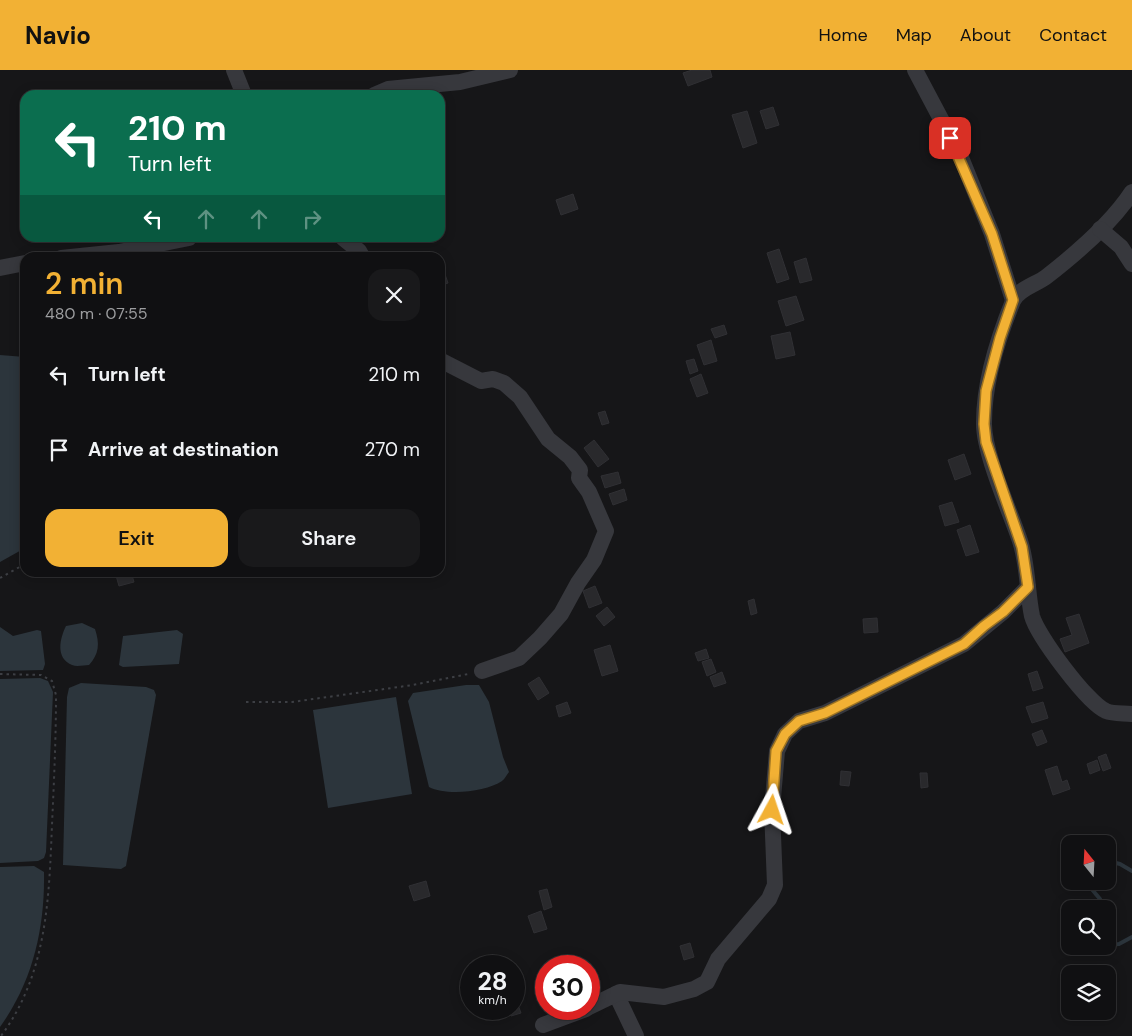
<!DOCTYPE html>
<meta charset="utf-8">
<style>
:root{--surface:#101012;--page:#19191b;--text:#f1f3f6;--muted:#9c9d9f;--line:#303032;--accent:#f2b134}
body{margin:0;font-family:"DM Sans",sans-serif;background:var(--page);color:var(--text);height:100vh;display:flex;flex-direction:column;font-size:19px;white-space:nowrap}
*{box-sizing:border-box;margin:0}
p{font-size:16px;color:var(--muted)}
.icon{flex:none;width:28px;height:28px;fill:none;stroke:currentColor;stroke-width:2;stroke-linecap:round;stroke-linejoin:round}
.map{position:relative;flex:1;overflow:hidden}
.side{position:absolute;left:20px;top:182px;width:425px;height:325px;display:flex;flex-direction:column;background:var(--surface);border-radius:15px;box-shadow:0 2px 12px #0003,0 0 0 1px var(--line)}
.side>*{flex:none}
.guide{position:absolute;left:20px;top:20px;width:425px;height:152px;border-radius:15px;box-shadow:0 2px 12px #0003,0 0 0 1px var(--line);background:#0b6e4f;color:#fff;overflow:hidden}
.needle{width:32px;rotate:342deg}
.buttons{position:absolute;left:1061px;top:765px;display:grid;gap:10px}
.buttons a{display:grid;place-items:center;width:55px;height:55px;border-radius:10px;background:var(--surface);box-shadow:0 2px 12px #0003,0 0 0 1px var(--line);font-size:25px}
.speed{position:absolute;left:460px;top:885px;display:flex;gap:10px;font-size:25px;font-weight:700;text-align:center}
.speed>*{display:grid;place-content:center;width:65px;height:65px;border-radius:50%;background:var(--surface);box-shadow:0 2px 12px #0003,0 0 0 1px var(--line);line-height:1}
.speed small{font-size:12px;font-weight:400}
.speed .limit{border:8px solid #d22;background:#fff;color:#111}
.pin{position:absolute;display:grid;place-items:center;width:42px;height:42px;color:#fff;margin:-21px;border-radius:10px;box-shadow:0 2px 8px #0006}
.me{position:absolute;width:55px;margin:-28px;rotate:5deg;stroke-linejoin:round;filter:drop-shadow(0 0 4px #0008)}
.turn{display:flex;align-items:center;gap:18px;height:105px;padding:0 25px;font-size:22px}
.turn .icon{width:65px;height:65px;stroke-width:2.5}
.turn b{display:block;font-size:35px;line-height:42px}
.lanes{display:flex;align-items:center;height:48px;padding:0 25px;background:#0003;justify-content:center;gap:25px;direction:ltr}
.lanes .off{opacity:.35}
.round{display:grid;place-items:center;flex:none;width:52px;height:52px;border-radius:15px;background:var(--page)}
.summary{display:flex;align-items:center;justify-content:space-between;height:85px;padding:0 25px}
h1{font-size:30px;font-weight:600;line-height:38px;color:var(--accent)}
.action{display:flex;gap:10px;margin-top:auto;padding:10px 25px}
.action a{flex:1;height:58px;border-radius:15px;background:var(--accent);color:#111;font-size:20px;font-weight:600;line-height:58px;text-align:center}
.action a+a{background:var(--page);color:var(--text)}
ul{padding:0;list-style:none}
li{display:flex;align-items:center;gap:15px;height:75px;padding:0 25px}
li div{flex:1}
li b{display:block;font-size:19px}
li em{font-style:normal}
header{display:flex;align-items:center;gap:30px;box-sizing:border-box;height:70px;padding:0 25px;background:var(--accent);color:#111}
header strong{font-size:24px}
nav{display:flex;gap:28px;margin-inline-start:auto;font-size:18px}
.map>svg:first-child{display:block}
</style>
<header>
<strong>Navio</strong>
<nav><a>Home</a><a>Map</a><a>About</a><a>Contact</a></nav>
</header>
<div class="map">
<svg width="1132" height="966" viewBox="0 0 1132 966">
<rect width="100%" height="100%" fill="#161618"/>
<g fill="#2c353c">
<polygon points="0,285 25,287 25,478 0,492"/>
<path d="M82 553 95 559C100 574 99 584 89 595 84 595 77 597 72 595 55 588 60 568 66 556Z"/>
<polygon points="0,557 13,566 37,560 41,561 45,594 43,600 0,601"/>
<polygon points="177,560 183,564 179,594 123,597 119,595 123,566"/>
<polygon points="40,608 48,611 53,622 46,782 44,788 38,791 0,793 0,609"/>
<polygon points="81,613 146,617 154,620 156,625 126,796 121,799 63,795 67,627 69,618"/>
<path d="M466 615H479L489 632 503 687 509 702C507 704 505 709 502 711 486 722 446 726 429 717L408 631 413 623Z"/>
<polygon points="396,627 412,724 328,738 313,640"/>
<path d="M34 796 44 802C45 858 33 911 0 957V797Z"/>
</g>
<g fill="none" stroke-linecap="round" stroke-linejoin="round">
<g stroke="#2c353c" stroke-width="4">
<polyline points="1108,791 1120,794 1132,801"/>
<polyline points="1085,811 1100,829 1104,839"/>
<polyline points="1108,875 1119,874 1132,867"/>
</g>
</g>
<g fill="#29292c" stroke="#303034">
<polygon points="692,0 710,0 712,7 688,16 683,3"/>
<polygon points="773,37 779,55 766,59 760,41"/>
<polygon points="747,41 757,73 743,78 732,45"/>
<polygon points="573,124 578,139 561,145 556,130"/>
<polygon points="779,179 789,209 777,213 767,183"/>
<polygon points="806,188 812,210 800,213 794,192"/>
<polygon points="440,190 448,213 440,216"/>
<polygon points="796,226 804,250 786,256 778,231"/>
<polygon points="724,255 727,264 715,268 711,259"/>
<polygon points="790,262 795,285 776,289 771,266"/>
<polygon points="711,270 717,291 704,295 697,275"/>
<polygon points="694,289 698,301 690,304 686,291"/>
<polygon points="701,304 708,323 697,327 690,309"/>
<polygon points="605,341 609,353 602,355 598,343"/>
<polygon points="594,370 609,389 598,397 584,378"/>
<polygon points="964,384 971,404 955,410 948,390"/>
<polygon points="618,402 621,413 605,418 601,406"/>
<polygon points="624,419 627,430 613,435 609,424"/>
<polygon points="952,432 959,452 945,456 939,436"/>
<polygon points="970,455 979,482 966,486 957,460"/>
<polygon points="115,502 131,502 134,512 119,516"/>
<polygon points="595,516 602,533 589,538 583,521"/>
<polygon points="754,529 757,543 751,545 748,531"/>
<polygon points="607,537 615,547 604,556 596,546"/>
<polygon points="1079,544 1089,573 1065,582 1060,569 1072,565 1066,548"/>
<polygon points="877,548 878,562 864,563 863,549"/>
<polygon points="610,575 618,601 602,606 594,580"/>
<polygon points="706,579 709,588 698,591 695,583"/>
<polygon points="711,589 716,602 707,606 702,592"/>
<polygon points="1037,601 1043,618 1033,621 1028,604"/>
<polygon points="722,602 726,613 714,617 710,607"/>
<polygon points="539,607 549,623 538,630 528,614"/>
<polygon points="567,632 571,643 559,647 556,636"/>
<polygon points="1043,632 1048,648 1032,653 1026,637"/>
<polygon points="1042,660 1047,672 1037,676 1032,664"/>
<polygon points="1106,684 1111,698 1103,701 1098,687"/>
<polygon points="1097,690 1100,700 1090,704 1087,694"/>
<polygon points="1057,696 1062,712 1067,710 1070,719 1053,725 1045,700"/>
<polygon points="841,701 851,702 849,716 840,715"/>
<polygon points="920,703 927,703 928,717 921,718"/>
<polygon points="426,811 430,826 414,831 409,816"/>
<polygon points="547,819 552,837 544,840 539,821"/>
<polygon points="541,841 547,859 534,863 528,846"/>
<polygon points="690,873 694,887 684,890 680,876"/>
<polygon points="518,935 521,943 511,946 509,939 514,939 514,936"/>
</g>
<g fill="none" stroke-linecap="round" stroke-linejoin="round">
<g stroke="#3d3f44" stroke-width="2" stroke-dasharray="2.5 4" stroke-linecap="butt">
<polyline points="0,508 25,494"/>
<path d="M0 604 41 605 52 611 56 625C56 668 54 711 52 755 49 829 47 904 1 966"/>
<polyline points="246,632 292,632 413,615 468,604"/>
</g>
<g stroke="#37383d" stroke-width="16">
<polyline points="234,0 244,25"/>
<polyline points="915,0 960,85 992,164 1013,230"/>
<polyline points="374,25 388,19 460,12 510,0"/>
<path d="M1132 122C1111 154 1077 183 1046 207 1037 214 1018 219 1013 231 998 268 984 311 984 352 983 382 1010 441 1020 471 1028 495 1027 522 1032 546 1037 565 1088 634 1106 641 1113 644 1124 643 1132 644"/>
<polyline points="1100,159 1121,177 1132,194"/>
<polyline points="343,168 359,181 363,188"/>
<polyline points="61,188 119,182 189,168"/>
<polyline points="0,198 25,193"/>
<polyline points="440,290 481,311 493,309 504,313 520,327 548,369 570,387 580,400 579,408 589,422 606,461 594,490 578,513 561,544 540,568 519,588 482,601"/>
<polyline points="616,924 636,966"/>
<polyline points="589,937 620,922 664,927 694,919 707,912 718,889 769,829 775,815 772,740 777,681 785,664 799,651 825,643 964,574 1003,542 1028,517"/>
<polyline points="543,955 586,939"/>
</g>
</g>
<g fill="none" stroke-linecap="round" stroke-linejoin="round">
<defs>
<polyline id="route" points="772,740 776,681 785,664 799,651 825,643 964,574 984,556 1003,542 1028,517 1022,477 986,372 984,354 986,321 1000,268 1013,230 992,164 950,68"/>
</defs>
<use href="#route" stroke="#9d7322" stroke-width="12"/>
<use href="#route" stroke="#f2b134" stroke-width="9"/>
</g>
</svg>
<div class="buttons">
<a><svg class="needle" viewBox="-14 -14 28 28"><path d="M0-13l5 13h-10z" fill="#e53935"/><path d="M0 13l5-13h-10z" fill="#9c9d9f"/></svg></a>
<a><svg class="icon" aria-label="search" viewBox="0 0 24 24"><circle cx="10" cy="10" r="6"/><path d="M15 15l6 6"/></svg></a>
<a><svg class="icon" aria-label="layers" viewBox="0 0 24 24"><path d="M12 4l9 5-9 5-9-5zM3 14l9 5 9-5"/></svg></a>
</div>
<div class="speed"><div>28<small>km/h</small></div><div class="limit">30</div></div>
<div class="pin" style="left:950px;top:68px;background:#d93025"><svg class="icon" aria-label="arrive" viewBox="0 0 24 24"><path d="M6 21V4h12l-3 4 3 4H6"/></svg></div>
<svg class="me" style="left:772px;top:740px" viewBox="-20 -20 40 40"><path d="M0-17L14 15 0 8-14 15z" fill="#f2b134" stroke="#fff" stroke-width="4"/></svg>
<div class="guide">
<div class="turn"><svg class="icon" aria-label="left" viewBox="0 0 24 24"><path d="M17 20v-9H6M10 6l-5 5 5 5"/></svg><div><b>210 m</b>Turn left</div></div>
<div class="lanes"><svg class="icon" aria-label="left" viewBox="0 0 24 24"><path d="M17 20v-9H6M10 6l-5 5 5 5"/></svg><svg class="icon off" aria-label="ahead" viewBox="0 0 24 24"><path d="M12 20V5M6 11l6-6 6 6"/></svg><svg class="icon off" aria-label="ahead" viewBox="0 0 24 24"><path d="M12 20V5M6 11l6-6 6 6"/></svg><svg class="icon off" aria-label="right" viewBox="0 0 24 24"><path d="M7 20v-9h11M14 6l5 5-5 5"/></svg></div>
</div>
<section class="side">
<div class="summary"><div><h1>2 min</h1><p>480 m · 07:55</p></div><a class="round"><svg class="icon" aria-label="close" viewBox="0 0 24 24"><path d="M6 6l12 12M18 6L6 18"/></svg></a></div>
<ul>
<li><svg class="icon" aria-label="left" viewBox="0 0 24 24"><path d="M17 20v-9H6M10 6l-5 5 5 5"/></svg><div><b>Turn left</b></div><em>210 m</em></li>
<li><svg class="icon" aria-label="arrive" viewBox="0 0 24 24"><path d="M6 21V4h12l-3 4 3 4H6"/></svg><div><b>Arrive at destination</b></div><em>270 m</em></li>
</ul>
<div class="action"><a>Exit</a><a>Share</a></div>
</section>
</div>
